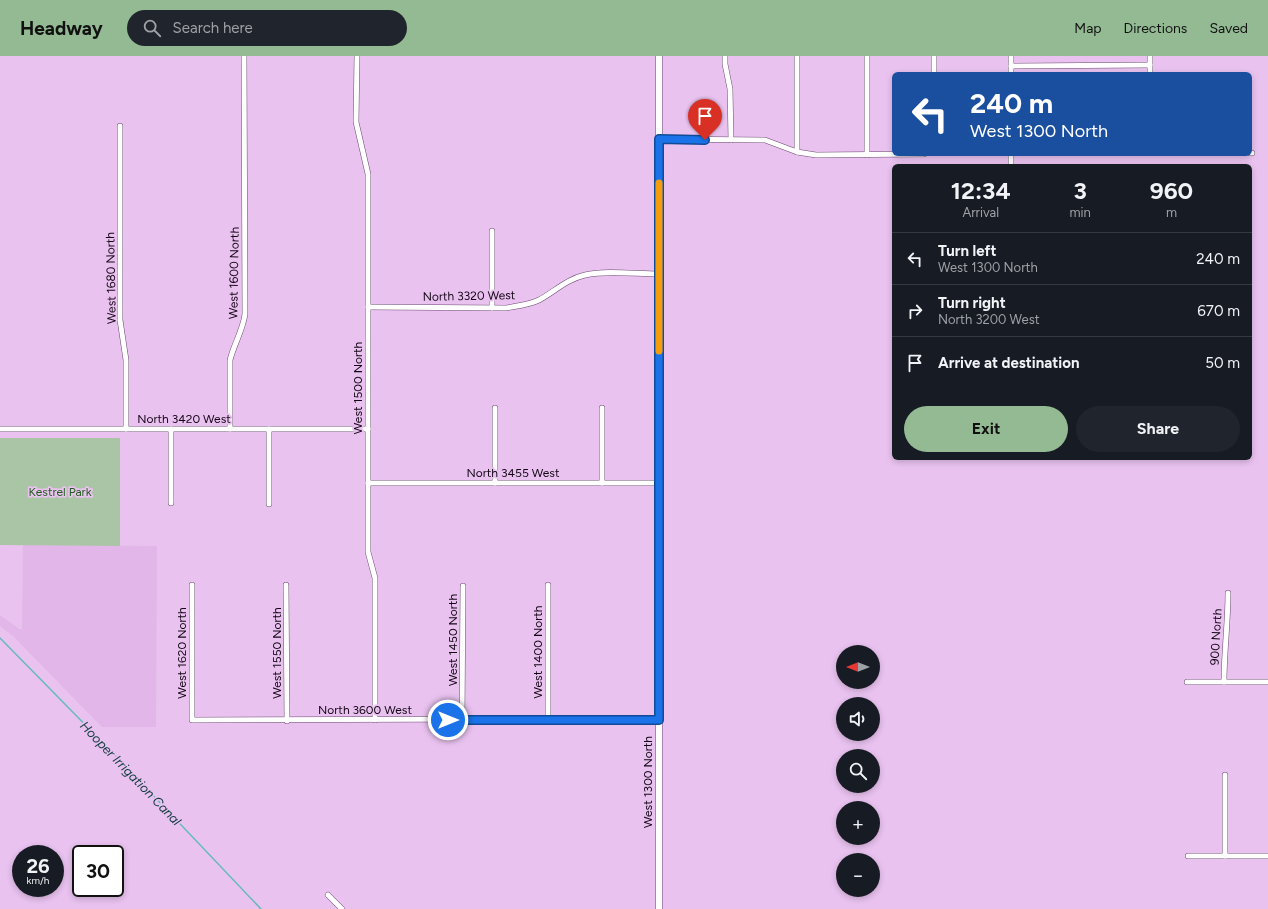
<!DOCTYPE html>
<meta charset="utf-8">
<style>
:root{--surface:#171b24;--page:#20242c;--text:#f1f3f6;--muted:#9ea1a6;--line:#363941;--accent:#94ba94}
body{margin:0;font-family:Figtree,sans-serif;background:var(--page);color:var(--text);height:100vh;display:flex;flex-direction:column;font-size:15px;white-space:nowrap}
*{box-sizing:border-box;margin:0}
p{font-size:13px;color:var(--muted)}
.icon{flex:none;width:22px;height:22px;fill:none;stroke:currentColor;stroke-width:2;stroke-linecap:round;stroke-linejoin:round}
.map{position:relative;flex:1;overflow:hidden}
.drawer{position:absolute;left:892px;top:108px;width:360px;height:296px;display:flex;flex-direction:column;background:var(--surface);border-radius:6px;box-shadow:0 2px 6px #0003}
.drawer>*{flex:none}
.banner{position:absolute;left:892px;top:16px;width:360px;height:84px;border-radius:6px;box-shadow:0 2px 6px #0003;background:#1a4fa0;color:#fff;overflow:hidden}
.needle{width:26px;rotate:270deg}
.fabs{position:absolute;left:836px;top:589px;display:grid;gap:8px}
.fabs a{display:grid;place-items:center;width:44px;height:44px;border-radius:50%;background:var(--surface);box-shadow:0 2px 6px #0003;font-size:20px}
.speed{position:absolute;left:12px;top:789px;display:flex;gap:8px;font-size:20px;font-weight:700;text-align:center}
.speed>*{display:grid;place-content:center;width:52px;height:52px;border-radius:50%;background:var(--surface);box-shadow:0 2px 6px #0003;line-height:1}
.speed small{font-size:10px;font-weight:400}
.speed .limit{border:2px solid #111;border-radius:6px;background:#fff;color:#111}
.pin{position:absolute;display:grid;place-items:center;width:34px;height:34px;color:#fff;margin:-41px -17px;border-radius:50% 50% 50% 0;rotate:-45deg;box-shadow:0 0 4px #0007}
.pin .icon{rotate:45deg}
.me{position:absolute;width:44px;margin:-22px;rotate:90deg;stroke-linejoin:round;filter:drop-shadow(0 0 3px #0008)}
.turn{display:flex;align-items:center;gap:14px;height:84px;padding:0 12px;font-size:18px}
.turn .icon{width:52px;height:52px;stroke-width:2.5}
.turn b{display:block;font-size:28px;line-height:34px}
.eta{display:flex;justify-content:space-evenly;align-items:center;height:68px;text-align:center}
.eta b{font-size:24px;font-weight:700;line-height:28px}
.primary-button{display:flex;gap:8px;margin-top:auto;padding:8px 12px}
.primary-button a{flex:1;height:46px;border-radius:24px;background:var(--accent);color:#111;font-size:16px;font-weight:700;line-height:46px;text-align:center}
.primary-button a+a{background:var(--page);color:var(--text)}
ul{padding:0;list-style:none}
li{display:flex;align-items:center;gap:12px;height:52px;padding:0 12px;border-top:1px solid var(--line)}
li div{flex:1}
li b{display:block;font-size:15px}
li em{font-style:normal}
header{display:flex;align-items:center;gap:24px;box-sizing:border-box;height:56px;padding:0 20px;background:var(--accent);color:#111}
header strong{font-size:19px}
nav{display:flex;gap:22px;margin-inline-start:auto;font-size:14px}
.search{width:280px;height:36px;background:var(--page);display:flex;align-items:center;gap:10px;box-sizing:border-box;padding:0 14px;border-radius:22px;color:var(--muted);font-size:15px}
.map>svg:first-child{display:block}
</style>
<header>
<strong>Headway</strong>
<div class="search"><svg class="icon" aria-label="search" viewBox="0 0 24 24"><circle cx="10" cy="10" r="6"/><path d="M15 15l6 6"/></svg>Search here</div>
<nav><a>Map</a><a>Directions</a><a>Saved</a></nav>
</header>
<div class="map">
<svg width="1268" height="853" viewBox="0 0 1268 853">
<rect width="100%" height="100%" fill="#e9c2ef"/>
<polygon fill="#e2b6e8" points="23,489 157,490 156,671 102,671 13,580 0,570 0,559 19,573 22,573"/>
<polygon fill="#a9c5a6" points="0,382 120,382 120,490 0,489"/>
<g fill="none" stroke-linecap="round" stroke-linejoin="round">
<polyline stroke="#63bac1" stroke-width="1.5" points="0,582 108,692 261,853"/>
<defs>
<g id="minor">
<polyline points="357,0 356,66 368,118 368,496 375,522 375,664"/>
<polyline points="725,0 725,8 730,33 731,84"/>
<polyline points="797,0 797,96"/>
<polyline points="867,0 867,99"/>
<polyline points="934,0 934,18"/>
<polyline points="1011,0 1011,18"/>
<polyline points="1150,0 1150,18"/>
<polyline points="1011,10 1150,9"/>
<polyline points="120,70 120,264 126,304 126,373"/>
<polyline points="659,83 765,84 797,96 816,99 924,98"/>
<polyline points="1250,97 1252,97"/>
<polyline points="1011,98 1011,110"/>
<polyline points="492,175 492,252"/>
<path d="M368 251 506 252C517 250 529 249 539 244 554 236 567 223 585 219 606 214 636 218 659 218"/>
<polyline points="495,352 495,427"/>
<polyline points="602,352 602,427"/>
<polyline points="0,373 368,373"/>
<polyline points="171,373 171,447"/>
<path d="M230 373V304C234 288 243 274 245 258L244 0"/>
<polyline points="368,427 659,427"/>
<polyline points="269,448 269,373"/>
<polyline points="192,529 192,664 548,663 659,664"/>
<polyline points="286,529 287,665"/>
<polyline points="548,529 548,663"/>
<polyline points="1187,626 1268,626"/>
<path d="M1224 626C1224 596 1228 567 1228 537"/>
<polyline points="462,663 463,530"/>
<polyline points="1225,719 1225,800"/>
<polyline points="1188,800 1268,800"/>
<polyline points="328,839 342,853"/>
</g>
<polyline id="tertiary" points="659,853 659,0"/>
</defs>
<use href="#minor" stroke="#6b4a71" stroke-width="6"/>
<use href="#tertiary" stroke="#6b4a71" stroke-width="7"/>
<use href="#minor" stroke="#fff" stroke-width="5"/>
<use href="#tertiary" stroke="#fff" stroke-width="6"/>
</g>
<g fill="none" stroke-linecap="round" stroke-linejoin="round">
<defs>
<polyline id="route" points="448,664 659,664 659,83 705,84"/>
</defs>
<use href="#route" stroke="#114b97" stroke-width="10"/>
<use href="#route" stroke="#1a73e8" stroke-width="7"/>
<polyline stroke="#f59e0b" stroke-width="7" points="659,127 659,295"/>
</g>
<g text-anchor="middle" stroke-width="3.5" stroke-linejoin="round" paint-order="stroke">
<g font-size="12" fill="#130615" stroke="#e9c2ef">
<text transform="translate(234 217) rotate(-89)" y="4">West 1600 North</text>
<text transform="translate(111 222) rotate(-91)" y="4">West 1680 North</text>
<text transform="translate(469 240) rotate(-1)" y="4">North 3320 West</text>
<text transform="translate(358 332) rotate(-90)" y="4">West 1500 North</text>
<text x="184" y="367">North 3420 West</text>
<text x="513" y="421">North 3455 West</text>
<text transform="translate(1216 581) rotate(-87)" y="4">900 North</text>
<text transform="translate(453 584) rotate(-90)" y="4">West 1450 North</text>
<text transform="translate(538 596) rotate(-90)" y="4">West 1400 North</text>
<text transform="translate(182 597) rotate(-90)" y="4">West 1620 North</text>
<text transform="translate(277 597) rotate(-90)" y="4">West 1550 North</text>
<text x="365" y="658">North 3600 West</text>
<text transform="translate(648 726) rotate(-90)" y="4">West 1300 North</text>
</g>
<g font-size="12" fill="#205c1c" stroke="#e9c2ef">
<text x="60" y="440">Kestrel Park</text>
</g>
<g font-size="13" font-style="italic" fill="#103a3e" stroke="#e9c2ef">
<text transform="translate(131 717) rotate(46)" y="5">Hooper Irrigation Canal</text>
</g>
</g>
</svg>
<div class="fabs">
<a><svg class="needle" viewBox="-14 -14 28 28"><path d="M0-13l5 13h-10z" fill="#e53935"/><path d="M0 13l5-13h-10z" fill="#9ea1a6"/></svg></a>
<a><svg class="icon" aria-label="sound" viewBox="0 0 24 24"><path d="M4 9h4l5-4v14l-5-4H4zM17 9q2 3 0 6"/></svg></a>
<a><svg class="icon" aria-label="search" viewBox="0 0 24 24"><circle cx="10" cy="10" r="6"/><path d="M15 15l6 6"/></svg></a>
<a>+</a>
<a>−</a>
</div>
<div class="speed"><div>26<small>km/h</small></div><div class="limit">30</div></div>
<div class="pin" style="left:705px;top:84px;background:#d93025"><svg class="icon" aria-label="arrive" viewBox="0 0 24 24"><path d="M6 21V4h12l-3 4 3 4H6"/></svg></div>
<svg class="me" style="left:448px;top:664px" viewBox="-20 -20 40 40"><circle r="17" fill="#1a73e8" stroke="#fff" stroke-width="3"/><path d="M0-11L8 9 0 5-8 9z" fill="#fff"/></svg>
<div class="banner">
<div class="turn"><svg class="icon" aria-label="left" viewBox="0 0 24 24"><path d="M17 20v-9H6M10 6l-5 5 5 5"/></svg><div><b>240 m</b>West 1300 North</div></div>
</div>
<section class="drawer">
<div class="eta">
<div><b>12:34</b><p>Arrival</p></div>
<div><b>3</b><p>min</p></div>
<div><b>960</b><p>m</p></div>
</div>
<ul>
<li><svg class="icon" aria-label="left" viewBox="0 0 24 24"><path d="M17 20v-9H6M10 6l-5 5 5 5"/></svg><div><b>Turn left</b><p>West 1300 North</p></div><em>240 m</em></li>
<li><svg class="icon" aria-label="right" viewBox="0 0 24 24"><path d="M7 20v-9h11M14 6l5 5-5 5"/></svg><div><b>Turn right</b><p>North 3200 West</p></div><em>670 m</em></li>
<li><svg class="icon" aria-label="arrive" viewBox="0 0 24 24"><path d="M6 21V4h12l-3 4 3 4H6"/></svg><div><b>Arrive at destination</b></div><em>50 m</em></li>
</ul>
<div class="primary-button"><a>Exit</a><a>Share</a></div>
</section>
</div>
